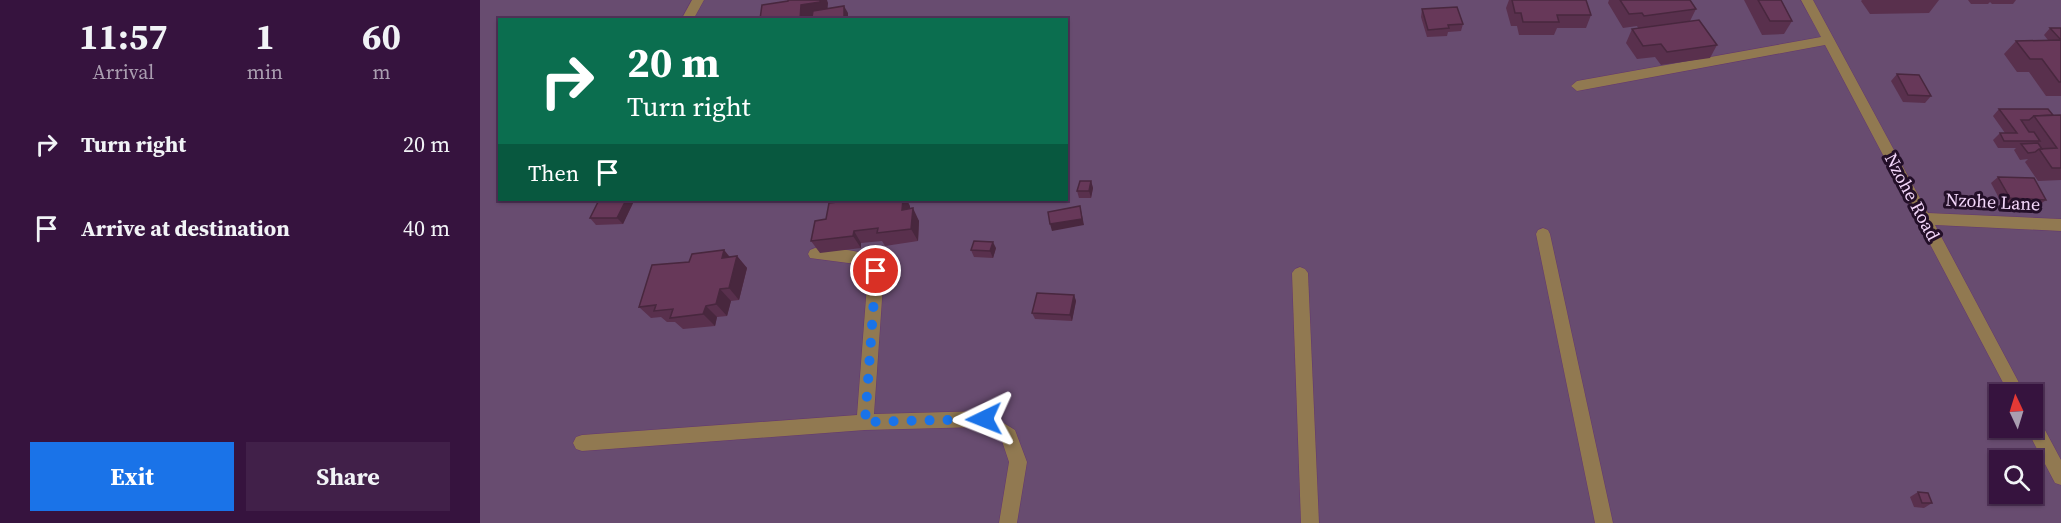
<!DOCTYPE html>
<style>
:root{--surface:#36133e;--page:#412049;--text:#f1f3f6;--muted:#aa9eb0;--line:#503258;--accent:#1a73e8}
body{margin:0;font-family:"Source Serif 4",serif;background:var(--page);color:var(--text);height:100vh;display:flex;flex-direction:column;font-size:22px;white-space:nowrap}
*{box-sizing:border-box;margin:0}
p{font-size:20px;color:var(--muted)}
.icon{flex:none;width:33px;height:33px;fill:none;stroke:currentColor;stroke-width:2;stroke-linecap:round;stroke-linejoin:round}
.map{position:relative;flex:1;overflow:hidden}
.drawer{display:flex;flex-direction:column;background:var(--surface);width:480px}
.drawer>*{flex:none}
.hud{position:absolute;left:18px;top:18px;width:570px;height:183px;border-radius:0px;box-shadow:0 2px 4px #0004,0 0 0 2px var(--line);background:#0b6e4f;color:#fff;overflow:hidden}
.needle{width:39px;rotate:356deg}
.tools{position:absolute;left:1509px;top:384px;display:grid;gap:12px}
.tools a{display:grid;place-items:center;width:54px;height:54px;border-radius:0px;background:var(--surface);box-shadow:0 2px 4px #0004,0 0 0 2px var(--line);font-size:30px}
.pin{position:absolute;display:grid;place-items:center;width:51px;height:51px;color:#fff;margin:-26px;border:3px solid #fff;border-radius:50%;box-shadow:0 2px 6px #0007}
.me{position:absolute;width:66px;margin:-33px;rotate:268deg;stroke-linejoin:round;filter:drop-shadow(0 0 4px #0008)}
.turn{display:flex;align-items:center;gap:21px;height:126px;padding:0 30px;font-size:27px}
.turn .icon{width:78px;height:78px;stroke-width:2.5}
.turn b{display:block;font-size:42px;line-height:51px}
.then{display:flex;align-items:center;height:57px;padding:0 30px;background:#0003;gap:12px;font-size:22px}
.eta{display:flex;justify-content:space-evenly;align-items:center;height:102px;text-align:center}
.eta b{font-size:36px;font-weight:700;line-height:42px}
.action{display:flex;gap:12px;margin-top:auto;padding:12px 30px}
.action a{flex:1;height:69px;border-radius:0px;background:var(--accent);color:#fff;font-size:24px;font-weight:700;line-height:69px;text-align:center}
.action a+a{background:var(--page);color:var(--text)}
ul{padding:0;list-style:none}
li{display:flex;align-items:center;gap:18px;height:84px;padding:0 30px}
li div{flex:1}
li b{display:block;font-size:22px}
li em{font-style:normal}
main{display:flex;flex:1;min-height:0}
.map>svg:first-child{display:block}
</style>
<main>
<section class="drawer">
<div class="eta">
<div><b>11:57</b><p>Arrival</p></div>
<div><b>1</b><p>min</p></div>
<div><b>60</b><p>m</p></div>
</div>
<ul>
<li><svg class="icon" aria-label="right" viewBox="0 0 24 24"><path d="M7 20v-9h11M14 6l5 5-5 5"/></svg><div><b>Turn right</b></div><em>20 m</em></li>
<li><svg class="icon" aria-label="arrive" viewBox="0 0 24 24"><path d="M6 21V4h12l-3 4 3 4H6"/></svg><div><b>Arrive at destination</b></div><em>40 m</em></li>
</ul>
<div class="action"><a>Exit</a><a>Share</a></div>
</section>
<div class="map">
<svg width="1581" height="523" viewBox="0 0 1581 523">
<rect width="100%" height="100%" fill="#481953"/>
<path fill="#684c70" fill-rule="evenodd" d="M0 0H1581V523H0ZM20 20H586V200H20ZM1520 394H1552V428H1520ZM1520 460H1552V494H1520Z"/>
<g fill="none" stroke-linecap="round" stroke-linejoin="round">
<defs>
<g id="minor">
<polygon points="212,0 224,0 213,20 201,20"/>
<polygon points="1321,0 1333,0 1448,213 1581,219 1581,231 1455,225 1545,394 1529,394 1345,45 1097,91 1091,86 1097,81 1341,37"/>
<polygon points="1063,228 1068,230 1070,234 1133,523 1115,523 1056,234 1058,230"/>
<path d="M335 248C358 250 391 246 404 271L394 414 504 411 535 430 547 462 537 523H519L529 462 522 441 501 427 385 430 102 451 96 449 93 443 96 437 102 435 377 415 388 272 376 264 330 258 328 254 330 250Z"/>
<polygon points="820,267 825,269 828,273 839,523 821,523 812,273 815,269"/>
<polygon points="1552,415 1558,417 1581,460 1581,485 1575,483 1546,428 1552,428"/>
</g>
</defs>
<use href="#minor" stroke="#64386e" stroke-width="1"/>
<use href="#minor" fill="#917951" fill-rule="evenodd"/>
</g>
<g fill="#59304d">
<polygon points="1029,0 1106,0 1111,15 1106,28 1077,28 1074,35 1039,35 1037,26 1031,26 1026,8"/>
<polygon points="1129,0 1210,0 1216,9 1210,21 1237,45 1230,58 1181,65 1175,57 1157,59 1146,43 1152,29 1158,28 1157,26 1143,28 1128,3"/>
<polygon points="1264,0 1301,0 1312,21 1304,34 1282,35"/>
<polygon points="1382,0 1459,0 1449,13 1390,14 1381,1"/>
<polygon points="1488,0 1536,0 1533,4 1512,4 1510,2 1508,4 1491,4"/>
<polygon points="942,9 983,24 981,31 968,32 967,36 947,37 941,17"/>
<polygon points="1570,28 1581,28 1581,96 1566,96 1549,72 1537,72 1524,54 1536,41 1568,40 1564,35"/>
<polygon points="1417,74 1451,96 1445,103 1423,102 1411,81"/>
<polygon points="1519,109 1573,115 1581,115 1581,180 1558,181 1545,162 1548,159 1540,160 1534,150 1536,148 1518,148 1513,140 1520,133 1525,133 1513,116"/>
<polygon points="1518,177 1566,200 1558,206 1522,204 1511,183"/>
<polygon points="611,181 613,188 611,198 599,198 597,191"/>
<polygon points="119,200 150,200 153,203 143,224 116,225 110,218"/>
<polygon points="430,206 430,209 439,221 438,241 405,246 402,241 381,243 381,248 340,253 331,241"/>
<polygon points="516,248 513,258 494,257 491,250"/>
<polygon points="244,250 250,257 257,256 267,268 259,300 251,301 247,316 237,317 235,326 203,329 195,322 187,322 181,317 171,318 159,307 209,262"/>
<polygon points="594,295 596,301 592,321 555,319 552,313"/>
<polygon points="1438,492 1452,503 1444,508 1434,507 1430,497"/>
</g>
<g fill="#48273e">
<polygon points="340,0 347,0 348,3 347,16 329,20 320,20 321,5"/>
<polygon points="364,6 368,13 368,20 364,20"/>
<polygon points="611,181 613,188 611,198 609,191"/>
<polygon points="146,200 150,200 153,203 143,224 137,218"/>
<polygon points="423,200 427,200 430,206 429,222 422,210"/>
<polygon points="600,206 604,225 572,231 570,224"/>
<polygon points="433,208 439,221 438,241 431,229"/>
<polygon points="374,231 381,243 381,248 373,236"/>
<polygon points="513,242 516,248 513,258 510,251"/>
<polygon points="244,250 254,263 242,258"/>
<polygon points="257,256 267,268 259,300 249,288"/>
<polygon points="240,289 251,301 247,316 236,304"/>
<polygon points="594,295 596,301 592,321 590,315"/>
<polygon points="226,306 237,317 235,326 223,314"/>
</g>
<g fill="#673859" stroke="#48273e" stroke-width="1.5">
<polygon points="308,0 340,0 340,2 321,5 320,20 278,20 280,19 282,5 308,1"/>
<polygon points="1032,0 1106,0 1111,15 1077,15 1079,22 1043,22 1041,13 1035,13"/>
<polygon points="1140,0 1210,0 1216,9 1164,16 1162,13 1149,14"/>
<polygon points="1278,0 1301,0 1312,21 1290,21"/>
<polygon points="364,6 364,20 327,20 327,18 332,17 333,11"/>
<polygon points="977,7 983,24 968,25 969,28 948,30 942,9"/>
<polygon points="269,17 269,20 248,20"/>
<polygon points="1219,20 1237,45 1187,52 1181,44 1163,46 1152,29"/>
<polygon points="1570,28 1581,28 1581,40"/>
<polygon points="1581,40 1581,82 1579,82 1562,59 1550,59 1536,41"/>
<polygon points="1417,74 1439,75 1451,96 1428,95"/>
<polygon points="1519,109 1568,109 1573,115 1554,116 1549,120 1541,120 1549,132 1554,132 1560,141 1524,141 1520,133 1537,133"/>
<polygon points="1581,115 1581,168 1572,168 1559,149 1577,148 1554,116"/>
<polygon points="1558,143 1562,149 1559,149 1555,152 1548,153 1541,144"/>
<polygon points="1518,177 1554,178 1566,200 1530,198"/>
<polygon points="600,181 611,181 609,191 597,191"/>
<polygon points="119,200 146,200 137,218 110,218"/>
<polygon points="375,200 423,200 422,210 433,208 431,229 397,233 398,228 374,231 373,236 331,241 335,221 346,219 349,203"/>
<polygon points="600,206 602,219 570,224 568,212"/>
<polygon points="494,241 513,242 510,251 491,250"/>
<polygon points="244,250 242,258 257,256 249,288 240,289 236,304 226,306 223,314 190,318 193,309 174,311 176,305 159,307 172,265 209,262 212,254"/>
<polygon points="557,293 594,295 590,315 552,313"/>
<polygon points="1438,492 1448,493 1452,503 1442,503"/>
</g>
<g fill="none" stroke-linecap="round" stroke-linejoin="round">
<polyline stroke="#1a73e8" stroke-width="10" stroke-dasharray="0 18" points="396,271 385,422 504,419"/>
</g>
<g text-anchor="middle" stroke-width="6" stroke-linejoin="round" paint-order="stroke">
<g font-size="18" fill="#f4d8fb" stroke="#230f28">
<text transform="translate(1432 197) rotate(62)" y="6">Nzohe Road</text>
<text transform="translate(1513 202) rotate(3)" y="6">Nzohe Lane</text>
</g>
</g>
</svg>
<div class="tools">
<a><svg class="needle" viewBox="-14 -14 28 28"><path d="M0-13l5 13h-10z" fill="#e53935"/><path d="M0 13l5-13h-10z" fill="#aa9eb0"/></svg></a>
<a><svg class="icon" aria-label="search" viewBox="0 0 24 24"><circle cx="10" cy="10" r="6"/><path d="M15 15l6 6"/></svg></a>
</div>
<div class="pin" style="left:396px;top:271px;background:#d93025"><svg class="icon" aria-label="arrive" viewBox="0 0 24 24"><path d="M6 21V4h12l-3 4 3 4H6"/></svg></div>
<svg class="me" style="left:504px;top:419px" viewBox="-20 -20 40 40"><path d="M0-17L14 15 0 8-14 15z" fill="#1a73e8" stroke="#fff" stroke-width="4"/></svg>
<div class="hud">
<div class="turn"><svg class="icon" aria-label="right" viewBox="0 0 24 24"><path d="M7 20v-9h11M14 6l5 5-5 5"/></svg><div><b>20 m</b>Turn right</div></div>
<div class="then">Then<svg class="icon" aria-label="arrive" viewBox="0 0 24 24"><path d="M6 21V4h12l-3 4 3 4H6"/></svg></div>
</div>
</div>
</main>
